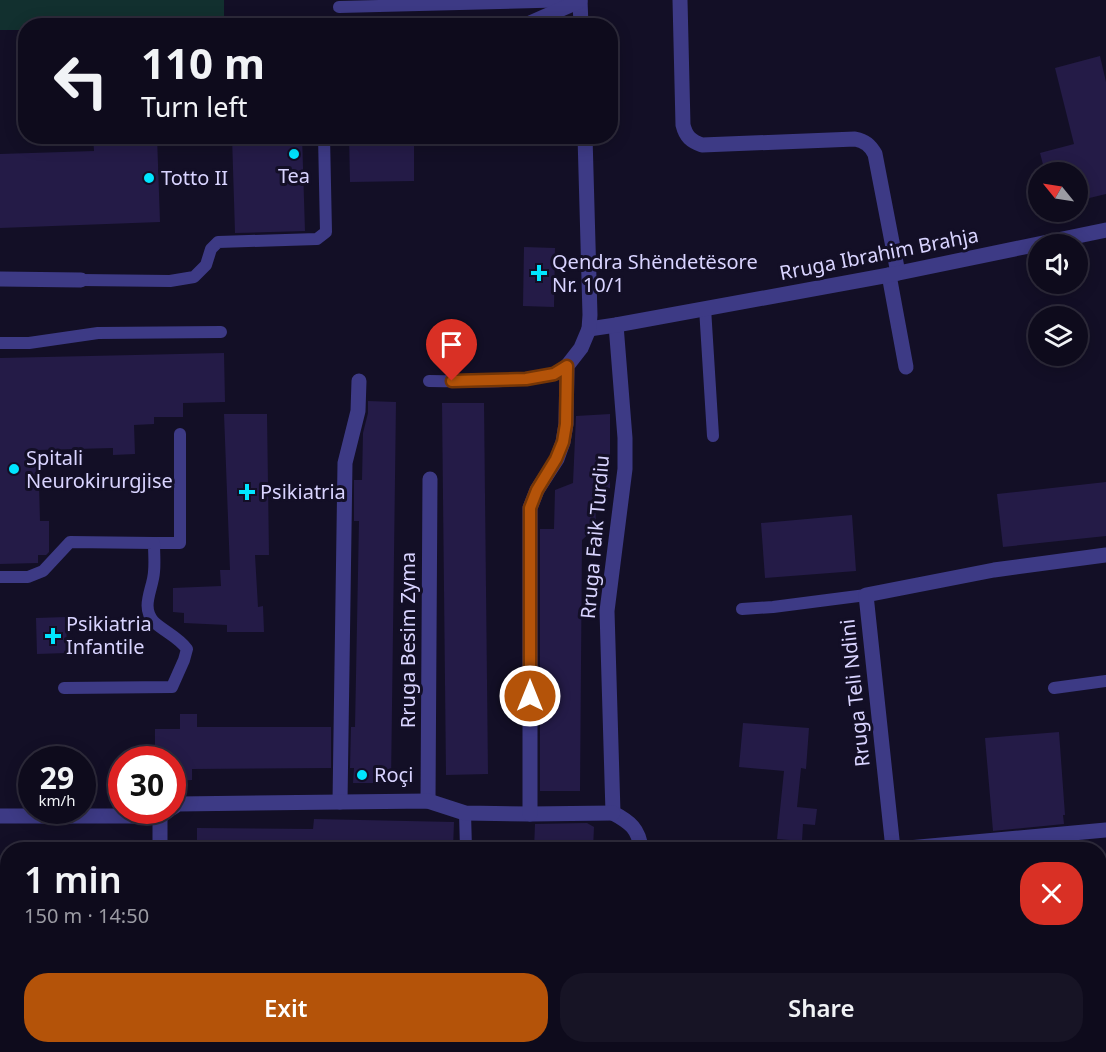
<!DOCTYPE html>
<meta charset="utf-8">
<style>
:root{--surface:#0e0b1c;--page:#171425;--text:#f1f3f6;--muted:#9b9ba3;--line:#2e2b3b;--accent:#b45309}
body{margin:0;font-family:"Noto Sans",sans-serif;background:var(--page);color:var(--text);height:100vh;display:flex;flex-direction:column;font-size:22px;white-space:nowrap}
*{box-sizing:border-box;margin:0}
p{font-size:20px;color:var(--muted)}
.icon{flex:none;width:33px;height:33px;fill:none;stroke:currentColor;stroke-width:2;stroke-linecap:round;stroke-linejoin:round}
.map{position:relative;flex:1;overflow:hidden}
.panel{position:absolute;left:0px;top:842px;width:1107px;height:212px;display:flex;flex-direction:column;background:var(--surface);border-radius:24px 24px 0 0;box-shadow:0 3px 15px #0003,0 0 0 2px var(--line)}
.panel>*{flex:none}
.banner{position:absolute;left:18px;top:18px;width:600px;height:126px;border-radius:24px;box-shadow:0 3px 15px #0003,0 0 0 2px var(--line);background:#0e0b1c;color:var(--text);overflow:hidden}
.needle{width:39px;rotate:300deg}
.buttons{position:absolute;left:1028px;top:162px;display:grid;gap:12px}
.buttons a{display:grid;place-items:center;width:60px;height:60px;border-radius:50%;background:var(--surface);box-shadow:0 3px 15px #0003,0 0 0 2px var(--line);font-size:30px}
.speed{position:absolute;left:18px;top:746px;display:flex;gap:12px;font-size:30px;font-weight:700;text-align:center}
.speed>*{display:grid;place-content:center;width:78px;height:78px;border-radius:50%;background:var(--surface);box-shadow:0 3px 15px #0003,0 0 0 2px var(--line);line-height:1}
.speed small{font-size:15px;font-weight:400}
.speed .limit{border:9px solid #d22;background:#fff;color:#111}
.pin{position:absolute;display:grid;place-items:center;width:51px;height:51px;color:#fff;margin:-62px -26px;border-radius:50% 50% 50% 0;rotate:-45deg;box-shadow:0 0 6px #0007}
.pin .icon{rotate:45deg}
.me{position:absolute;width:66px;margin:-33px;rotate:0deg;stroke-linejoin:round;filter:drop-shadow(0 0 4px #0008)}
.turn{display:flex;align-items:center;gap:21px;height:126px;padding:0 24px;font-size:27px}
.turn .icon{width:78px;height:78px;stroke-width:2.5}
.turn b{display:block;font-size:42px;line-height:51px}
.round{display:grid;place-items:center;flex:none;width:63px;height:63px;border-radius:24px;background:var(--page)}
.summary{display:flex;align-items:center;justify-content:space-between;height:102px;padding:0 24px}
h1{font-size:36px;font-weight:600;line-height:45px}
.cta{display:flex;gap:12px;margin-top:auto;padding:12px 24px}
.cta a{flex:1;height:69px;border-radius:24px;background:var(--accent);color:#fff;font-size:24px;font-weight:600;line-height:69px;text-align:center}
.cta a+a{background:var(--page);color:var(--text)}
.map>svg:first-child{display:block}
</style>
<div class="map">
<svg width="1106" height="1052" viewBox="0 0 1106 1052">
<rect width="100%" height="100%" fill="#130f26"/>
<polygon fill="#12302f" points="0,0 224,0 224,25 26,26 25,30 0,30"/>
<g fill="#241b47">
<polygon points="1100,56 1106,82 1106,194 1077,201 1077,172 1045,172 1040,153 1074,144 1055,68"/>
<polygon points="93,136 157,136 160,222 0,228 0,154 94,151"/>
<polygon points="232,136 302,136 305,231 235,233"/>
<polygon points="349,136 414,136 414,181 350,182"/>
<polygon points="524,247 555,248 554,307 523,306"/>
<polygon points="224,353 225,402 183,403 183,417 154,417 154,424 134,425 135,454 113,455 113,448 38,450 40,521 49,521 49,552 46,555 38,555 38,563 0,564 0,358"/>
<polygon points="368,401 396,402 391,783 353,783 354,768 350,768 351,727 355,727 359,521 354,521 354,480 362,480 363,433 368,413"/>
<polygon points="442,403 484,403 488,774 446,775"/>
<polygon points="224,414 267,414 269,555 255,555 258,607 263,606 264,632 227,632 227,625 184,623 184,613 173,612 173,588 221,586 220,570 230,570"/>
<polygon points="610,414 610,488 595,493 596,527 582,540 580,791 540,791 540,529 554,529 555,490 573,483 576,416"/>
<polygon points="1106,482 1106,536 1003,547 997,494"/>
<polygon points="852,515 856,571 765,578 761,523"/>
<polygon points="66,617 67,653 37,654 36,618"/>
<polygon points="180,714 197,714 197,727 331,727 331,768 192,769 192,780 172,781 172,759 155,759 155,729 180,729"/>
<polygon points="743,723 809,728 806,769 801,768 797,807 817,809 815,825 803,824 802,841 777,839 784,771 739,767"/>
<polygon points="1059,732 1065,815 1063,815 1064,824 993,831 985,738"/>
<polygon points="314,819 454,822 453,849 197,849 197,828 313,829"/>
<polygon points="587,823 594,827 593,849 534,849 535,824"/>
<polygon points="1065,844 1065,849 1005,849"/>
</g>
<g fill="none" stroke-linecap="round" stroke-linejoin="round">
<g stroke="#3d3a85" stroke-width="12">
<polyline points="339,7 576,1"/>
<polyline points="81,280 170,281 194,277 206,265 211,249 218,242 317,239 326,232 324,136"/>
<polyline points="705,308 713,436"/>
<polyline points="0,343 29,343 98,333 221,332"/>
<path d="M429 381C466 381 515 384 551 375 557 373 562 369 567 366"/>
<polyline points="154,543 180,543 180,434"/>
<path d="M0 577H28L43 571 70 542 154 543C154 553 155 563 154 572 153 589 140 607 154 622 165 632 178 637 187 649L184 660 172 687 64 688"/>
<polyline points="742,609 773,607 866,595"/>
<polyline points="1054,688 1106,681"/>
<polyline points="465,813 466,849"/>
<polyline points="559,1046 559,1052"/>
</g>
<g stroke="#3d3a85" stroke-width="15">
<polyline points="580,0 581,26"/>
<path d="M680 0 683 125C686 137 691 141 702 145L855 139C865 141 870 145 875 154L898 273"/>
<polyline points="523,26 580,1"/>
<polyline points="889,275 906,367"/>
<polyline points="0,279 81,280"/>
<path d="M616 325 625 438V469L607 611 613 813C630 822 639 829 641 849"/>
<polyline points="589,329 616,325 889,275 1106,230"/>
<polyline points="428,801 430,479"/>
<polyline points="340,802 345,463 358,411 359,381"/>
<polyline points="172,808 178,804 428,801 465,813 530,814 613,813"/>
<polyline points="530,814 530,508 537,490 557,459 563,442 566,424 567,366 581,348 589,329 590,315 585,136"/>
<polyline points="0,816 160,816 169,810"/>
<polyline points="160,816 160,849"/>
<polyline points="893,849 866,595 994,570 1106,555"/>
<polyline points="897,849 1106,830"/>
<polyline points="0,893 8,893"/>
<polyline points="662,1046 662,1052"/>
<polyline points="1080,1052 1106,1051"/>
</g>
</g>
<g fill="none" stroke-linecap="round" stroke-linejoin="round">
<defs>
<polyline id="route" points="452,381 526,379 554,374 567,366 566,424 563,442 556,459 537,490 530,508 530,696"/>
</defs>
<use href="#route" stroke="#753606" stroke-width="15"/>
<use href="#route" stroke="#b45309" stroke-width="10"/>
</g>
<g fill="#00e5ff" stroke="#130f26" stroke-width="2">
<circle cx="294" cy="154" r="6"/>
<circle cx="149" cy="178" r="6"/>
<path d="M536 264h6v6h6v6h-6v6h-6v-6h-6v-6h6z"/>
<circle cx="14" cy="469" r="6"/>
<path d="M244 483h6v6h6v6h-6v6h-6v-6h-6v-6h6z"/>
<path d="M50 627h6v6h6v6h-6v6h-6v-6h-6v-6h6z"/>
<circle cx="362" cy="775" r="6"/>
</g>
<g text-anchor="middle" stroke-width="6" stroke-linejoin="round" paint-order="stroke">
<g font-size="20" fill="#d9d4ff" stroke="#130f26" text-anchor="start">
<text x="294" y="183" text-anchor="middle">Tea</text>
<text x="161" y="185">Totto II</text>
<text x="552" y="269">Qendra Shëndetësore<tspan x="552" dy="23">Nr. 10/1</tspan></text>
<text x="26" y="465">Spitali<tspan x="26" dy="23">Neurokirurgjise</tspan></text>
<text x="260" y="499">Psikiatria</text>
<text x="66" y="631">Psikiatria<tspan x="66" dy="23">Infantile</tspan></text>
<text x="374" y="782">Roçi</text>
</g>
<g font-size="20" fill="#d9d4ff" stroke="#130f26">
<text transform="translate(879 254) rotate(-11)" y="7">Rruga Ibrahim Brahja</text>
<text transform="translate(595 537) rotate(-85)" y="7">Rruga Faik Turdiu</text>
<text transform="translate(408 640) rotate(-90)" y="7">Rruga Besim Zyma</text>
<text transform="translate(855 693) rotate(-96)" y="7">Rruga Teli Ndini</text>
</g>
</g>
</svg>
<div class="buttons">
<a><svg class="needle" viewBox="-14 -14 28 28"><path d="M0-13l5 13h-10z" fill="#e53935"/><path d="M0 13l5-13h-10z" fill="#9b9ba3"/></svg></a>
<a><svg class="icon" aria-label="sound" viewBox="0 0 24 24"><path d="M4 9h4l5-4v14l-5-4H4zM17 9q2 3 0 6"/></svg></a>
<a><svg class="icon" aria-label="layers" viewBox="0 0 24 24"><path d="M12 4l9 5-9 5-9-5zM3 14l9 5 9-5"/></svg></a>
</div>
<div class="speed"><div>29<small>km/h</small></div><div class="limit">30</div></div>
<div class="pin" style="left:452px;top:381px;background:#d93025"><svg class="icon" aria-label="arrive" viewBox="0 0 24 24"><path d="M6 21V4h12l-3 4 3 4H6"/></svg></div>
<svg class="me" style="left:530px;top:696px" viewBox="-20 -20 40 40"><circle r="17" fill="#b45309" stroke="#fff" stroke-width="3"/><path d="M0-11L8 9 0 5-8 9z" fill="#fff"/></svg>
<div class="banner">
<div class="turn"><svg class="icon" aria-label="left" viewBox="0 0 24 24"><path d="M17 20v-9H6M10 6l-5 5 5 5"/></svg><div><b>110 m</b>Turn left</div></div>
</div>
<section class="panel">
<div class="summary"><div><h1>1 min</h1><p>150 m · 14:50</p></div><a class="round" style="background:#d93025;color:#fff"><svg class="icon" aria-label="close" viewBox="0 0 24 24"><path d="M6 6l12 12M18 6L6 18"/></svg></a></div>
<div class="cta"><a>Exit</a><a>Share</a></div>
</section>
</div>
